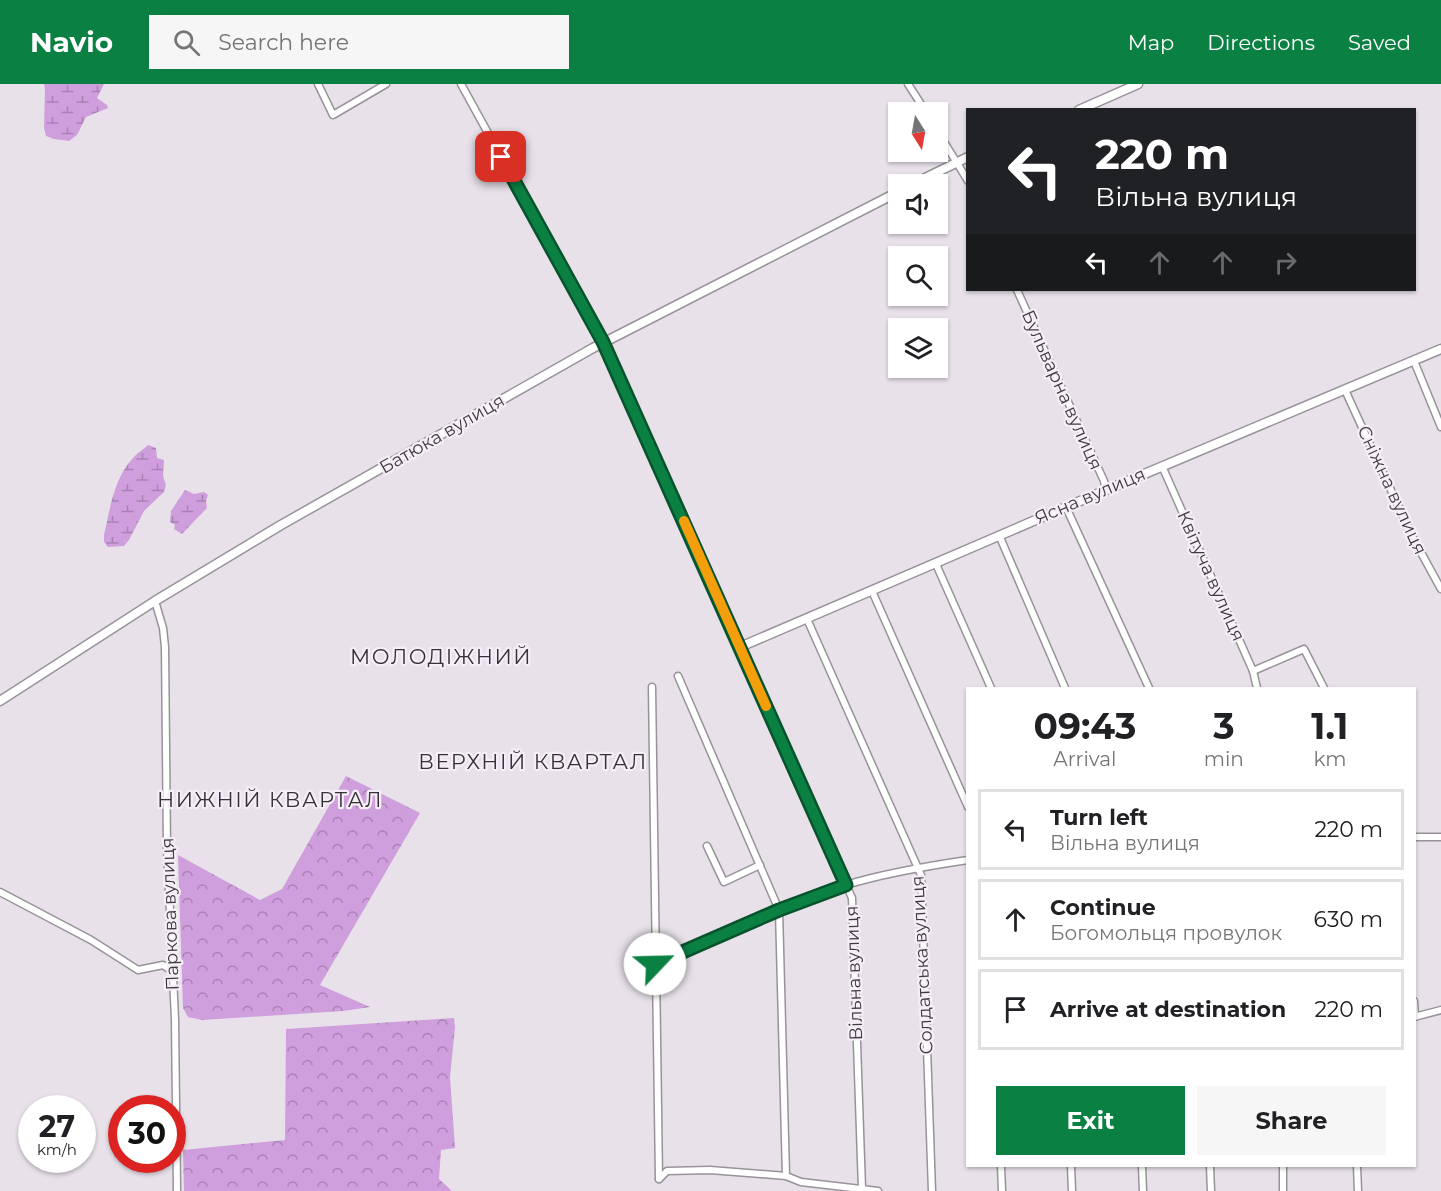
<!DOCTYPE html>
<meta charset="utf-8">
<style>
:root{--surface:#fff;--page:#f6f6f6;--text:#202124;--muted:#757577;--line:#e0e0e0;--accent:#0b8043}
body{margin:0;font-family:Montserrat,sans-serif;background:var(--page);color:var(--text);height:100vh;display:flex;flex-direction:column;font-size:22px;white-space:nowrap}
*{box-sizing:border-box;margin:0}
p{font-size:20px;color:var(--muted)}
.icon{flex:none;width:33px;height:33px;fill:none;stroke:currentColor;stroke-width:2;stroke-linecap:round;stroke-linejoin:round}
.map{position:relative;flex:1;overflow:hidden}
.sheet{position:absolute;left:966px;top:603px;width:450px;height:480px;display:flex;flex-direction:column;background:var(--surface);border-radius:0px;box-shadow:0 2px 4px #0004}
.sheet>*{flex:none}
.top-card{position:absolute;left:966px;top:24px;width:450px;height:183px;border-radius:0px;box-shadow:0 2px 4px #0004;background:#202124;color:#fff;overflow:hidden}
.needle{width:39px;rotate:169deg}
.controls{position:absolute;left:888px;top:18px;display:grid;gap:12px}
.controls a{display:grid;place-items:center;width:60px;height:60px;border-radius:0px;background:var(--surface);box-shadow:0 2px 4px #0004;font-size:30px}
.speed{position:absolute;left:18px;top:1011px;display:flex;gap:12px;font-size:30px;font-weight:700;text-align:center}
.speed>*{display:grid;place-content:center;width:78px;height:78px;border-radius:50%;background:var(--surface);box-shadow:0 2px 4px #0004;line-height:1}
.speed small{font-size:15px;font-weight:400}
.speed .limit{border:9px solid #d22;background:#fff;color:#111}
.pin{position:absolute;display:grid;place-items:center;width:51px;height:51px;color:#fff;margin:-26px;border-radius:12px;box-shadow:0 3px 9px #0006}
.me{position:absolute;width:66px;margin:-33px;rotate:66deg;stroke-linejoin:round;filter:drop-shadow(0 0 4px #0008)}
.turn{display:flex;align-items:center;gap:21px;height:126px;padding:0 30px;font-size:27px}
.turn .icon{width:78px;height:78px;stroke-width:2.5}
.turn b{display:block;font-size:42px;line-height:51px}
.lanes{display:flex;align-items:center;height:57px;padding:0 30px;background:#0003;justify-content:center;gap:30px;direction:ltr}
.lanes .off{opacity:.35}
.eta{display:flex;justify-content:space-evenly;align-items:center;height:102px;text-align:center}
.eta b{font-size:36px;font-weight:700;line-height:42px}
.action{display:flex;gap:12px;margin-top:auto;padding:12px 30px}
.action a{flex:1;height:69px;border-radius:0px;background:var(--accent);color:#fff;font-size:24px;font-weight:700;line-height:69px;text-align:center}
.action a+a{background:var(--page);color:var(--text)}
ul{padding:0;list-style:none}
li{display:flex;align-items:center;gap:18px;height:81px;margin:0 12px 9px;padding:0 18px;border:3px solid var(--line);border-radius:0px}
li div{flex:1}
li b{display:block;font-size:22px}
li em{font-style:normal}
header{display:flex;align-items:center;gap:36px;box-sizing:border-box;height:84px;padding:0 30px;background:var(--accent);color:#fff}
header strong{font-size:28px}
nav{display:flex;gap:33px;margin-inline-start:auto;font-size:21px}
.search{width:420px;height:54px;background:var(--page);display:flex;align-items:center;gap:15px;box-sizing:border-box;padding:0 21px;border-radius:0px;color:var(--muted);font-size:22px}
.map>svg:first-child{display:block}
</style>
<header>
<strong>Navio</strong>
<div class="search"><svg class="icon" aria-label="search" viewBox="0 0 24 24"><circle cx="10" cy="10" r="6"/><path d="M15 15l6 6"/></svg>Search here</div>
<nav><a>Map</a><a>Directions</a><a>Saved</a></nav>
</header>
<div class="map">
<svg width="1441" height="1107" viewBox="0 0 1441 1107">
<defs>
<pattern id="forest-crowns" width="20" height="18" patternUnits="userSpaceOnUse" patternTransform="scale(1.5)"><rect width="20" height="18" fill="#cf9edc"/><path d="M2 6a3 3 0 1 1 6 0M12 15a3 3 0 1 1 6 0" fill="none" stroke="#a982b4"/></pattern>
<pattern id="wetland-marsh" width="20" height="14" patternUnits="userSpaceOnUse" patternTransform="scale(1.5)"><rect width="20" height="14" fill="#cf9edc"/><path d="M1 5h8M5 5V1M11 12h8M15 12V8" fill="none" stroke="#a982b4"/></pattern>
</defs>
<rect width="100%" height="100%" fill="#e8e1ea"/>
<g fill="url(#forest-crowns)">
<polygon points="346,692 420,729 320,901 370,923 343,927 202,936 188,933 183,924 178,771 260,816 282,805"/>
<polygon points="454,934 455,943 450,993 455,1064 441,1066 439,1095 452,1107 184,1107 183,1066 285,1056 286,945"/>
</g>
<g fill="url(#wetland-marsh)">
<polygon points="44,0 104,0 97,14 107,21 108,24 86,33 77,51 69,57 54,55 46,52 44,44 45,5"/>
<path d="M148 361 156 364 157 374 164 376 163 392 166 401 164 408 144 427 129 456 124 462 108 463 104 458V451C110 425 114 394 133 374 137 369 143 366 148 361Z"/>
<polygon points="185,406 194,410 204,408 208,411 206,417 207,424 182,450 174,445 175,441 170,438 171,427"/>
</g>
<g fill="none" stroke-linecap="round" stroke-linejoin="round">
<defs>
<g id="minor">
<polyline points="318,0 333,31 386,0"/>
<polyline points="461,0 603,258"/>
<polyline points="908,0 926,28"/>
<polyline points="938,48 968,97"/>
<polyline points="1017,206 1104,397 1106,406"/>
<polyline points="1414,277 1441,343"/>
<polyline points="1345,306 1412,452 1441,505"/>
<polyline points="1162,382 1253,587 1257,604"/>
<polyline points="1066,423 1149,604"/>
<polyline points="999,451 1065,604"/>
<polyline points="936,480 991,604"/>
<polyline points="872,507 968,723"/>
<polyline points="155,517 163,544 165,563 167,764 175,935 177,1107"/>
<polyline points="807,535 921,791 932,1107"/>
<polyline points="740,563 852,814 862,1105"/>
<polyline points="1253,587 1304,565 1324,604"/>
<polyline points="678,592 779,826 786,1092"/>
<polyline points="652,603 659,1095"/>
<polyline points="1414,753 1441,753"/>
<polyline points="707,762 724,798 760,781"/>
<polyline points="0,808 91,856 138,886 163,881 172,887"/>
<path d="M655 881C717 853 780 821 846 801 885 789 927 782 968 776"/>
<polyline points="1414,917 1415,933"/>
<polyline points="1414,933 1441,926"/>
<polyline points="1001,1082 1002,1107"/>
<polyline points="1071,1082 1072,1107"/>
<polyline points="1142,1082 1143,1107"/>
<polyline points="1210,1082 1211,1107"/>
<polyline points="1283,1082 1283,1107"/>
<polyline points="1357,1082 1358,1107"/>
<polyline points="659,1095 667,1087 710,1086 786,1092 801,1098 878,1107"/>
</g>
<g id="tertiary">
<polyline points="1079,26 1138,0"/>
<polyline points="913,100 968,73"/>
<polyline points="603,258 740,563 1066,423 1441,265"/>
<polyline points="0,617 155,517 281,441 593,264 898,108"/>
</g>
</defs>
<use href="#minor" stroke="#98929a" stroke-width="9"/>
<use href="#tertiary" stroke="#98929a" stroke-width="11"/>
<use href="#minor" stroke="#fff" stroke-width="6"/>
<use href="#tertiary" stroke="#fff" stroke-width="8"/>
</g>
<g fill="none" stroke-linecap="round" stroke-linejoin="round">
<defs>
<polyline id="route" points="501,73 603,258 846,801 779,826 655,880"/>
</defs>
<use href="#route" stroke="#07532c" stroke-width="15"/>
<use href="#route" stroke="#0b8043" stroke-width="10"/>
<polyline stroke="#f59e0b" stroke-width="10" points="684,437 766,622"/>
</g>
<g text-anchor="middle" stroke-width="4.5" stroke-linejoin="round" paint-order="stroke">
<g font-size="18" fill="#3e3b3e" stroke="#f5eef7">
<text transform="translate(1062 306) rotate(66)" y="6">Бульварна вулиця</text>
<text transform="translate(442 350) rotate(-30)" y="6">Батюка вулиця</text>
<text transform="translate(1392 406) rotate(65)" y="6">Сніжна вулиця</text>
<text transform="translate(1090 412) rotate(-23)" y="6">Ясна вулиця</text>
<text transform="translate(1211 492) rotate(66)" y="6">Квітуча вулиця</text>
<text transform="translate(170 830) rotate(-92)" y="6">Паркова вулиця</text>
<text transform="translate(922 881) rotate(-93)" y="6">Солдатська вулиця</text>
<text transform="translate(854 889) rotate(-92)" y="6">Вільна вулиця</text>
</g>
<g font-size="21" letter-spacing="1.5" fill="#373239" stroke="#f5eef7">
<text x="441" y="580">МОЛОДІЖНИЙ</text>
<text x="533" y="685">ВЕРХНІЙ КВАРТАЛ</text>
<text x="270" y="723">НИЖНІЙ КВАРТАЛ</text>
</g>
</g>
</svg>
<div class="controls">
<a><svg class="needle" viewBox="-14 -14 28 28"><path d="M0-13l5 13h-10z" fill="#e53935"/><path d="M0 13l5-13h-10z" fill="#757577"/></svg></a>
<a><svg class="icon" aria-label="sound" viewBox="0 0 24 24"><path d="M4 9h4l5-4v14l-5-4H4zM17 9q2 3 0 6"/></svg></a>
<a><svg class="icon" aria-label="search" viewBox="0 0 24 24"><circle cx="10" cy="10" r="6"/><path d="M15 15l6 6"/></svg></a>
<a><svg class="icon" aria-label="layers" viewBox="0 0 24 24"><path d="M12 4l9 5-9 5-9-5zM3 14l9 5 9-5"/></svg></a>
</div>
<div class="speed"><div>27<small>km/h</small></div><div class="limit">30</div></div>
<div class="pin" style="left:501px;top:73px;background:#d93025"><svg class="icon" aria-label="arrive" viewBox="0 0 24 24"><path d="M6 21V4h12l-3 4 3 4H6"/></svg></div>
<svg class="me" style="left:655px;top:880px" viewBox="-20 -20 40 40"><circle r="19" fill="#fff"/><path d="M0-13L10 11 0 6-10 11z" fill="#0b8043"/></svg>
<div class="top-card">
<div class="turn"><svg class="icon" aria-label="left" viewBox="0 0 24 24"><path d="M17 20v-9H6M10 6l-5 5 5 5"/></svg><div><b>220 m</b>Вільна вулиця</div></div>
<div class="lanes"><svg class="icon" aria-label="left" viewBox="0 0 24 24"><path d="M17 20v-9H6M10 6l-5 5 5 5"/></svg><svg class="icon off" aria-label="ahead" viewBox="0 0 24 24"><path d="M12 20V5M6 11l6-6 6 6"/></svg><svg class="icon off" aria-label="ahead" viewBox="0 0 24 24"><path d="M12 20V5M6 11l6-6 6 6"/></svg><svg class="icon off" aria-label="right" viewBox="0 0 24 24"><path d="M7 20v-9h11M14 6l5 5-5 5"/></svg></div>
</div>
<section class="sheet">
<div class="eta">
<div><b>09:43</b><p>Arrival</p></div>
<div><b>3</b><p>min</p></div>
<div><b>1.1</b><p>km</p></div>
</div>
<ul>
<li><svg class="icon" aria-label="left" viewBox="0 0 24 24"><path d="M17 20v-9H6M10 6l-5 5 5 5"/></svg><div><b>Turn left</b><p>Вільна вулиця</p></div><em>220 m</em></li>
<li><svg class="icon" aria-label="ahead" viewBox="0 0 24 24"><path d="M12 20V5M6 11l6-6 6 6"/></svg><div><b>Continue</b><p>Богомольця провулок</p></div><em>630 m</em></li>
<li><svg class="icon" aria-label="arrive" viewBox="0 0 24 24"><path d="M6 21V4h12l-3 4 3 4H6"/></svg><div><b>Arrive at destination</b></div><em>220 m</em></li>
</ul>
<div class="action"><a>Exit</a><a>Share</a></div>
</section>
</div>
